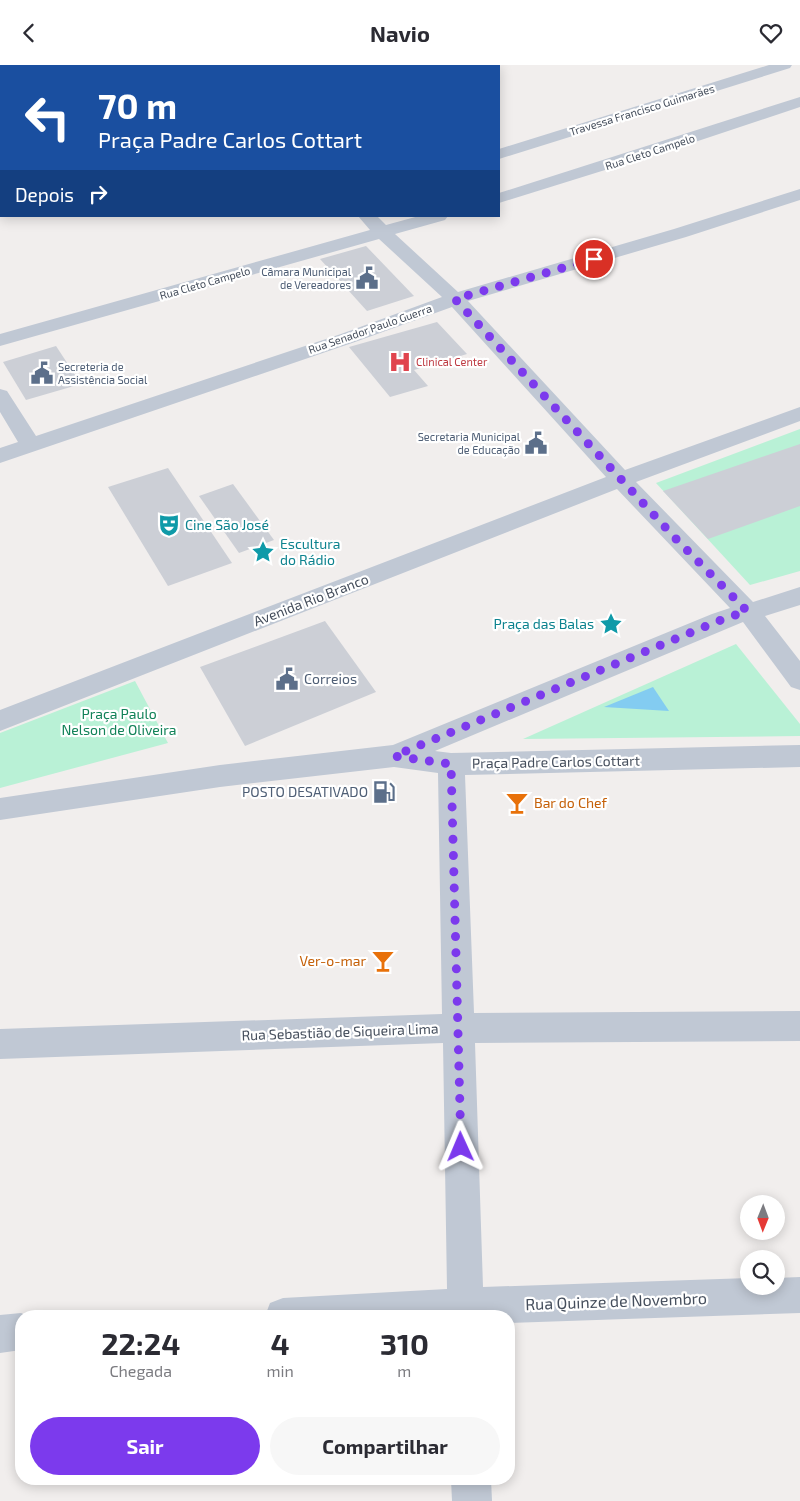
<!DOCTYPE html>
<html lang="pt">
<meta charset="utf-8">
<style>
:root{--surface:#fff;--page:#f7f7f7;--text:#2b2b33;--muted:#7c7c81;--accent:#7c3aed}
body{margin:0;font-family:"Exo 2",sans-serif;background:var(--page);color:var(--text);height:100vh;display:flex;flex-direction:column;font-size:19px;white-space:nowrap}
*{box-sizing:border-box;margin:0}
p{font-size:16px;color:var(--muted)}
.icon{flex:none;width:28px;height:28px;fill:none;stroke:currentColor;stroke-width:2;stroke-linecap:round;stroke-linejoin:round}
.map{position:relative;flex:1;overflow:hidden}
.side{position:absolute;left:15px;top:1245px;width:500px;height:175px;display:flex;flex-direction:column;background:var(--surface);border-radius:20px;box-shadow:0 2px 12px #0003}
.side>*{flex:none}
.top-card{position:absolute;left:0px;top:0px;width:500px;height:152px;box-shadow:0 2px 12px #0003;background:#1a4fa0;color:#fff;overflow:hidden}
.needle{width:32px;rotate:181deg}
.fabs{position:absolute;left:740px;top:1130px;display:grid;gap:10px}
.fabs a{display:grid;place-items:center;width:45px;height:45px;border-radius:50%;background:var(--surface);box-shadow:0 2px 12px #0003;font-size:25px}
.pin{position:absolute;display:grid;place-items:center;width:42px;height:42px;color:#fff;margin:-21px;border:2px solid #fff;border-radius:50%;box-shadow:0 1px 5px #0007}
.me{position:absolute;width:55px;margin:-28px;rotate:359deg;stroke-linejoin:round;filter:drop-shadow(0 0 4px #0008)}
.turn{display:flex;align-items:center;gap:18px;height:105px;padding:0 15px;font-size:22px}
.turn .icon{width:65px;height:65px;stroke-width:2.5}
.turn b{display:block;font-size:35px;line-height:42px}
.then{display:flex;align-items:center;height:48px;padding:0 15px;background:#0003;gap:10px;font-size:19px}
.eta{display:flex;justify-content:space-evenly;align-items:center;height:85px;text-align:center}
.eta b{font-size:30px;font-weight:700;line-height:35px}
.primary-button{display:flex;gap:10px;margin-top:auto;padding:10px 15px}
.primary-button a{flex:1;height:58px;border-radius:30px;background:var(--accent);color:#fff;font-size:20px;font-weight:700;line-height:58px;text-align:center}
.primary-button a+a{background:var(--page);color:var(--text)}
header{display:flex;justify-content:space-between;align-items:center;height:65px;padding:0 15px;background:var(--surface);font-size:22px;font-weight:700}
.map>svg:first-child{display:block}
</style>
<header><svg class="icon" aria-label="back" viewBox="0 0 24 24"><path d="M15 5l-7 7 7 7"/></svg>Navio<svg class="icon" aria-label="heart" viewBox="0 0 24 24"><path d="M12 20l-8-8c-3-5 5-10 8-4 3-6 11-1 8 4z"/></svg></header>
<div class="map">
<svg width="800" height="1436" viewBox="0 0 800 1436">
<rect width="100%" height="100%" fill="#f1eeed"/>
<g fill="#b9f1d6">
<polygon points="800,364 800,506 750,520 656,418"/>
<polygon points="736,579 800,659 800,671 523,674"/>
<polygon points="135,616 168,678 0,723 0,668"/>
</g>
<polygon fill="#83ccf1" points="653,622 669,646 604,642"/>
<g fill="#cccfd6">
<polygon points="366,181 414,231 367,246 320,194"/>
<polygon points="437,257 467,289 414,305 428,321 390,332 349,282"/>
<polygon points="56,281 81,319 26,335 3,297"/>
<polygon points="800,379 800,441 708,474 663,426"/>
<polygon points="168,403 232,498 168,521 108,422"/>
<polygon points="233,419 274,475 239,488 199,431"/>
<polygon points="325,556 376,627 245,681 200,602"/>
</g>
<g fill="none" stroke-linecap="round" stroke-linejoin="round">
<g fill="#c0c8d4" fill-rule="evenodd">
<polygon points="215,0 231,0 232,1 215,1"/>
<polygon points="769,0 792,0 790,3 499,94 499,84"/>
<polygon points="800,32 800,42 698,76 499,138 499,128"/>
<polygon points="1,38 1,48 0,49 0,39"/>
<polygon points="800,124 800,135 686,172 468,236 625,405 800,342 800,356 636,417 753,537 800,522 800,540 765,551 800,596 800,625 791,622 743,557 435,686 451,688 800,680 800,702 465,710 474,948 800,946 800,976 475,978 483,1222 749,1213 749,1221 776,1221 776,1213 800,1212 800,1248 509,1258 509,1251 265,1251 270,1238 283,1233 447,1224 443,978 0,994 0,964 442,949 438,708 394,702 220,722 0,755 0,733 220,700 393,680 712,549 730,543 617,424 0,666 0,645 606,412 452,242 355,277 0,398 0,383 18,377 0,347 0,324 7,326 36,371 341,269 442,232 379,174 0,281 0,269 370,165 358,151 377,151 386,160 419,151 448,151 445,155 395,169 458,227 674,164"/>
<polygon points="21,1248 28,1251 21,1251 21,1285 0,1288 0,1250"/>
<polygon points="451,1414 491,1414 492,1436 452,1436"/>
</g>
</g>
<g fill="none" stroke-linecap="round" stroke-linejoin="round">
<polyline stroke="#7c3aed" stroke-width="9" stroke-dasharray="0 16.2" points="461,1082 451,699 394,691 721,555 747,546 677,475 455,234 594,194"/>
</g>
<defs>
<symbol id="civic-bare" viewBox="-9 -9 18 18"><path d="M-.6-6.5H3V-4.5H.6V-3L4-1V1h2V6H-6V1h2V-1L-.6-3ZM-1.2 2.5V6h2.4V2.5Z" fill="#5c6f8a" stroke="#fff" stroke-width="2.5" paint-order="stroke"/></symbol>
<symbol id="hospital-bare" viewBox="-9 -9 18 18"><path d="M-5-5h3v3.5h4V-5h3V5h-3V1.5h-4V5h-3Z" fill="#e0444e" stroke="#fff" stroke-width="2.5" paint-order="stroke"/></symbol>
<symbol id="theatre-bare" viewBox="-9 -9 18 18"><path d="M-5-5.5Q0-4 5-5.5V0Q5 5 0 6Q-5 5-5 0ZM-3.3-2.5H-1v1.5H-3.3ZM1-2.5H3.3v1.5H1ZM-2.8 1Q0 5.5 2.8 1Z" fill="#0f9aa8" stroke="#fff" stroke-width="2.5" paint-order="stroke"/></symbol>
<symbol id="sight-bare" viewBox="-9 -9 18 18"><path d="M0-6L1.8-2.2L6-1.7L2.9 1.2L3.7 5.4L0 3.3L-3.7 5.4L-2.9 1.2L-6-1.7L-1.8-2.2Z" fill="#0f9aa8" stroke="#fff" stroke-width="2.5" paint-order="stroke"/></symbol>
<symbol id="fuel-bare" viewBox="-9 -9 18 18"><path d="M-5.5-6h7V0h2V4h1.3V-2.5L3-4.5l.8-.8L6-3V5H2.5V1h-1V6h-7ZM-4.2-4.7v3.2H.2V-4.7Z" fill="#5c6f8a" stroke="#fff" stroke-width="2.5" paint-order="stroke"/></symbol>
<symbol id="bar-bare" viewBox="-9 -9 18 18"><path d="M-6-5H6L.8 .8V4.5H3.5V6h-7V4.5H-.8V.8Z" fill="#e8710a" stroke="#fff" stroke-width="2.5" paint-order="stroke"/></symbol>
</defs>
<g fill-rule="evenodd">
<use href="#civic-bare" x="351" y="197" width="32" height="32"/>
<use href="#hospital-bare" x="384" y="281" width="32" height="32"/>
<use href="#civic-bare" x="26" y="292" width="32" height="32"/>
<use href="#civic-bare" x="520" y="362" width="32" height="32"/>
<use href="#theatre-bare" x="153" y="444" width="32" height="32"/>
<use href="#sight-bare" x="247" y="471" width="32" height="32"/>
<use href="#sight-bare" x="595" y="543" width="32" height="32"/>
<use href="#civic-bare" x="271" y="598" width="32" height="32"/>
<use href="#fuel-bare" x="368" y="711" width="32" height="32"/>
<use href="#bar-bare" x="501" y="722" width="32" height="32"/>
<use href="#bar-bare" x="367" y="880" width="32" height="32"/>
</g>
<g text-anchor="middle" stroke-width="4.5" stroke-linejoin="round" paint-order="stroke">
<g font-size="11" fill="#454e5c" stroke="#fff">
<text transform="translate(642 45) rotate(-17)" y="4">Travessa Francisco Guimarães</text>
<text transform="translate(650 87) rotate(-18)" y="4">Rua Cleto Campelo</text>
<text transform="translate(205 218) rotate(-16)" y="4">Rua Cleto Campelo</text>
<text transform="translate(370 264) rotate(-19)" y="4">Rua Senador Paulo Guerra</text>
</g>
<g font-size="11" fill="#4e5e75" stroke="#fff" text-anchor="end">
<text x="351" y="211">Câmara Municipal<tspan x="351" dy="13">de Vereadores</tspan></text>
<text x="58" y="306" text-anchor="start">Secreteria de<tspan x="58" dy="13">Assistência Social</tspan></text>
<text x="520" y="376">Secretaria Municipal<tspan x="520" dy="13">de Educação</tspan></text>
</g>
<g font-size="11" fill="#be3a42" stroke="#fff" text-anchor="start">
<text x="416" y="301">Clinical Center</text>
</g>
<g font-size="14" fill="#0d838f" stroke="#fff" text-anchor="start">
<text x="185" y="465">Cine São José</text>
<text x="280" y="484">Escultura<tspan x="280" dy="16">do Rádio</tspan></text>
<text x="594" y="564" text-anchor="end">Praça das Balas</text>
</g>
<g font-size="14" fill="#454e5c" stroke="#fff">
<text transform="translate(311 535) rotate(-21)" y="5">Avenida Rio Branco</text>
<text transform="translate(556 697) rotate(-1)" y="5">Praça Padre Carlos Cottart</text>
<text transform="translate(340 967) rotate(-2)" y="5">Rua Sebastião de Siqueira Lima</text>
</g>
<g font-size="14" fill="#4e5e75" stroke="#fff" text-anchor="start">
<text x="304" y="619">Correios</text>
<text x="368" y="732" text-anchor="end">POSTO DESATIVADO</text>
</g>
<g font-size="14" fill="#118258" stroke="#fff">
<text x="119" y="654">Praça Paulo<tspan x="119" dy="16">Nelson de Oliveira</tspan></text>
</g>
<g font-size="14" fill="#c56008" stroke="#fff" text-anchor="start">
<text x="534" y="743">Bar do Chef</text>
<text x="366" y="901" text-anchor="end">Ver-o-mar</text>
</g>
<g font-size="16" fill="#454e5c" stroke="#fff">
<text transform="translate(616 1236) rotate(-2)" y="6">Rua Quinze de Novembro</text>
</g>
</g>
</svg>
<div class="fabs">
<a><svg class="needle" viewBox="-14 -14 28 28"><path d="M0-13l5 13h-10z" fill="#e53935"/><path d="M0 13l5-13h-10z" fill="#7c7c81"/></svg></a>
<a><svg class="icon" aria-label="search" viewBox="0 0 24 24"><circle cx="10" cy="10" r="6"/><path d="M15 15l6 6"/></svg></a>
</div>
<div class="pin" style="left:594px;top:194px;background:#d93025"><svg class="icon" aria-label="arrive" viewBox="0 0 24 24"><path d="M6 21V4h12l-3 4 3 4H6"/></svg></div>
<svg class="me" style="left:461px;top:1082px" viewBox="-20 -20 40 40"><path d="M0-17L14 15 0 8-14 15z" fill="#7c3aed" stroke="#fff" stroke-width="4"/></svg>
<div class="top-card">
<div class="turn"><svg class="icon" aria-label="left" viewBox="0 0 24 24"><path d="M17 20v-9H6M10 6l-5 5 5 5"/></svg><div><b>70 m</b>Praça Padre Carlos Cottart</div></div>
<div class="then">Depois<svg class="icon" aria-label="right" viewBox="0 0 24 24"><path d="M7 20v-9h11M14 6l5 5-5 5"/></svg></div>
</div>
<section class="side">
<div class="eta">
<div><b>22:24</b><p>Chegada</p></div>
<div><b>4</b><p>min</p></div>
<div><b>310</b><p>m</p></div>
</div>
<div class="primary-button"><a>Sair</a><a>Compartilhar</a></div>
</section>
</div>
